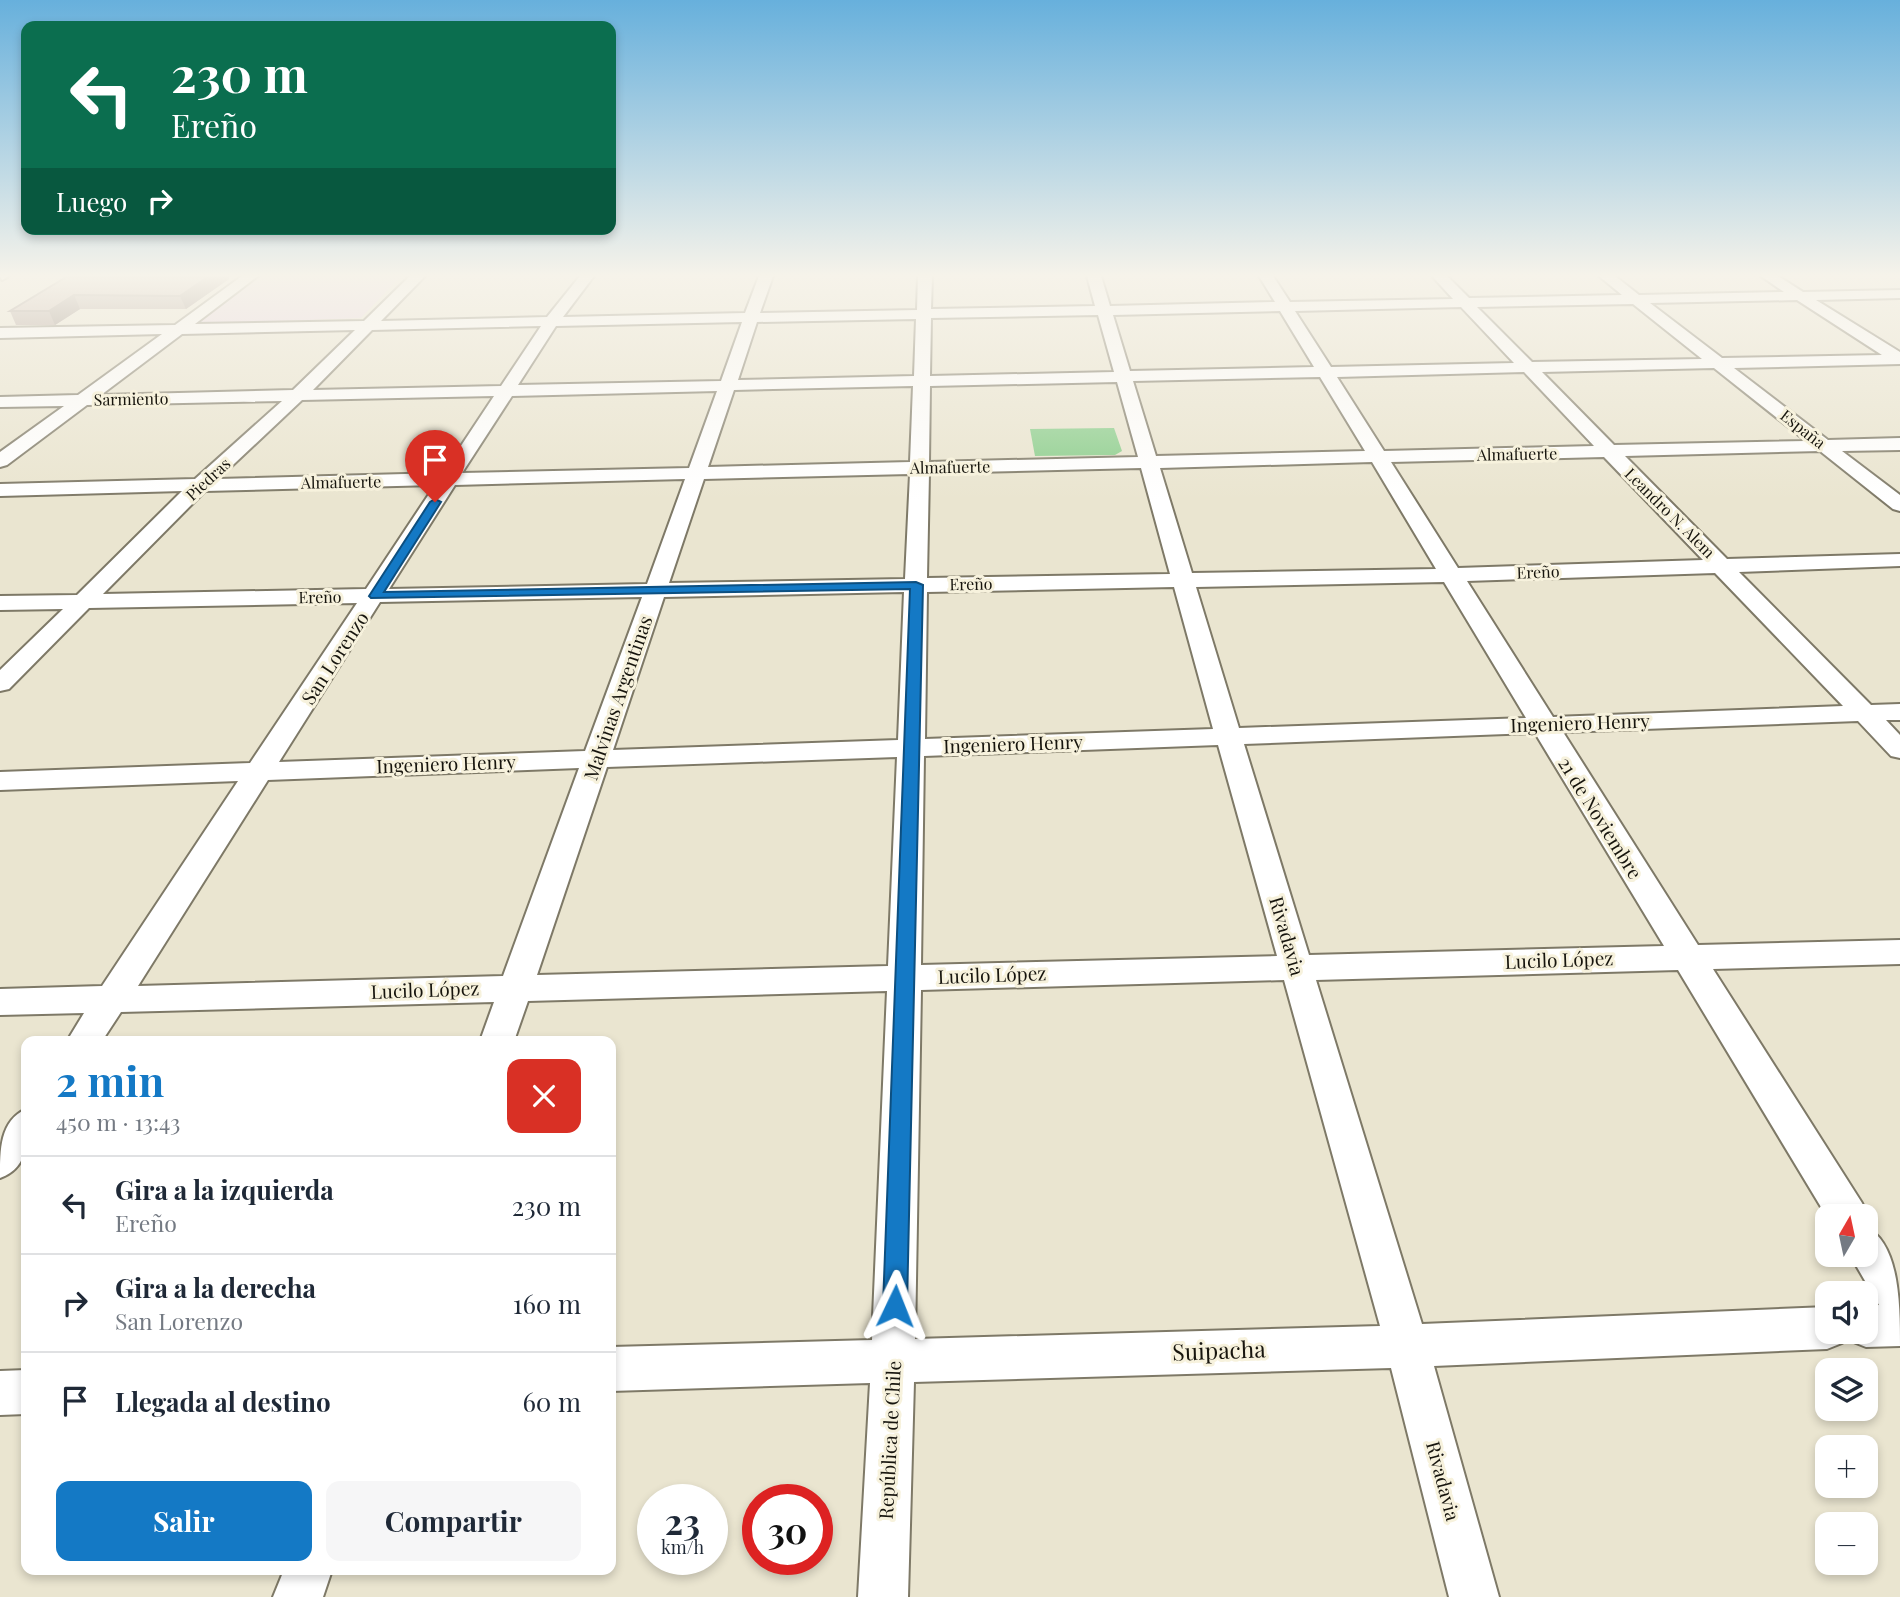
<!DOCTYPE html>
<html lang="es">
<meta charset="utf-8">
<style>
:root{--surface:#fff;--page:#f6f6f7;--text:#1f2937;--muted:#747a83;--line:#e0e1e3;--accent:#1479c5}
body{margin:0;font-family:"Playfair Display",serif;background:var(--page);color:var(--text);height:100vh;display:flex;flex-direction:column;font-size:26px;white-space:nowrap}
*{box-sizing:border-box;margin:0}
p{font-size:23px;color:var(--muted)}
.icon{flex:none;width:38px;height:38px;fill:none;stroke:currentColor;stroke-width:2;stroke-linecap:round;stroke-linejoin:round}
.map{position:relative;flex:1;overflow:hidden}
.drawer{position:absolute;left:21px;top:1036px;width:595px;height:539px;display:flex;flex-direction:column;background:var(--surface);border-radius:14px;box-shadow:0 4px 10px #0003}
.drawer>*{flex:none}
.top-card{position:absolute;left:21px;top:21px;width:595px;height:214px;border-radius:14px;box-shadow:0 4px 10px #0003;background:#0b6e4f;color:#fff;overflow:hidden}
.needle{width:46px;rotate:9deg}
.tools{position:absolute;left:1815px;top:1204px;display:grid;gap:14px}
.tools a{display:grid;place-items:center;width:63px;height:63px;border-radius:14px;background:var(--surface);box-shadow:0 4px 10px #0003;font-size:35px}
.speed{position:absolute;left:637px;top:1484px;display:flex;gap:14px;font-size:35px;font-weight:700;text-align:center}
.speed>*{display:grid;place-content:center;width:91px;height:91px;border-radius:50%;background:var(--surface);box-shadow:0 4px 10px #0003;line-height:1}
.speed small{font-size:18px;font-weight:400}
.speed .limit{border:10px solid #d22;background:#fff;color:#111}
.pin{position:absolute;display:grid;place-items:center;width:60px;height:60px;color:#fff;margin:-72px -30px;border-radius:50% 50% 50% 0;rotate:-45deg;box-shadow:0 0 7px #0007}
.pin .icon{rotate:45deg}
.me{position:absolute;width:77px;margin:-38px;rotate:2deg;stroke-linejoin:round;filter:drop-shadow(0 0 5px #0008)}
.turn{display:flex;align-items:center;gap:24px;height:147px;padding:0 35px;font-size:32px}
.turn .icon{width:91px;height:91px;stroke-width:2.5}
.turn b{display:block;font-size:49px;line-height:60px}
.then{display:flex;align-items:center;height:66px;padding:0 35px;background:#0003;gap:14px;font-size:26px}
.round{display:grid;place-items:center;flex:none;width:74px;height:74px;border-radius:14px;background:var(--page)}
.overview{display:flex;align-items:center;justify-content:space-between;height:119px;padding:0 35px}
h1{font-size:42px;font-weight:700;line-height:52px;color:var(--accent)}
.action{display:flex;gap:14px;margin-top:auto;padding:14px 35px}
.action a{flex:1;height:80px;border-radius:14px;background:var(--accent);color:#fff;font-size:28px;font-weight:700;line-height:80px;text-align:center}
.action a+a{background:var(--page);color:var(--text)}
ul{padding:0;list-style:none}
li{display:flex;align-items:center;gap:21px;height:98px;padding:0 35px;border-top:2px solid var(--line)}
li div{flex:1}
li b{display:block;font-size:26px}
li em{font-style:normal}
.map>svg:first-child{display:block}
</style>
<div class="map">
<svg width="1900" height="1597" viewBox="0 0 1900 1597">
<rect width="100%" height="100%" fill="#eae5d0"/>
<polygon fill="#e8d3e3" points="259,276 401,276 361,318 200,324 198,321"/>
<polygon fill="#8bce8c" points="1114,428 1122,451 1115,455 1035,456 1030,429"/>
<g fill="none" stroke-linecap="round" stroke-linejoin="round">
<defs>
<g id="street">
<polygon points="0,276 9,276 2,280"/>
<path d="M242 276H258L195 324 364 321 410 276H425L381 321 547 317 580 276H594L563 317 745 313 759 276H773L760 313 917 310 918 276H932L931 309 1095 306 1087 276H1101L1110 306 1275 302 1259 276H1273L1290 302 1453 299 1432 276H1447L1469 298 1622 295 1599 276H1615L1639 295 1784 292 1761 276H1778L1803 292 1900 290V298L1816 300 1900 352V364L1734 368 1828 440 1900 438V450L1842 451 1900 495V511L1893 509 1820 451 1625 456 1727 559 1900 554V566L1739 572 1871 705 1900 704V720H1886L1900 735V758L1891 756 1858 721 1563 732 1698 945 1900 940V964L1713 969 1862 1203 1868 1216 1866 1221V1216L1827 1217 1678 970 1316 980 1422 1324 1827 1307V1332H1847L1842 1343 1827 1349 1434 1366 1499 1597H1449L1391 1368 914 1382 908 1597H858L870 1383 611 1391V1347L872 1340 887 991 528 1001 514 1041H480L494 1002 121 1012 102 1041H67L84 1013 0 1015V989L102 986 238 781 0 790V772L250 763 357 603 89 608 9 689 0 691V670L63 609 0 610V596L77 595 182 491 0 496V484L195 479 282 401 87 405 7 465 0 467V452L64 406 0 407V397L78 395 162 334 0 338V328L175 325ZM1797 300 1882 355 1722 358 1650 303ZM1633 304 1702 359 1532 362 1477 307ZM1461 307 1514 363 1331 367 1295 311ZM1280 311 1314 367 1130 371 1113 315ZM1098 315 1114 372 930 376 931 318ZM916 319 914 376 738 380 757 322ZM742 322 721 381 518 385 556 326ZM541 326 501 386 313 390 372 330ZM355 330 293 390 101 395 182 334ZM1714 368 1806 441 1614 445 1542 372ZM1524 372 1594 446 1384 451 1337 377ZM1320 377 1365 451 1156 456 1133 381ZM1117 382 1138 457 929 462 930 386ZM913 386 910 462 708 467 734 390ZM717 391 689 468 462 473 512 396ZM494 396 443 473 218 479 302 400ZM1604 457 1703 560 1458 568 1391 462ZM1372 462 1436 569 1192 573 1160 468ZM1141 468 1170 574 927 578 929 473ZM910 474 905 579 669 583 704 479ZM685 479 647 584 389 589 455 485ZM435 485 366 589 103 594 205 491ZM1715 573 1843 706 1553 717 1467 581ZM1444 582 1526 718 1239 728 1196 587ZM1174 587 1213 729 925 739 927 592ZM904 592 898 740 613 750 664 597ZM642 597 585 751 279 762 380 602ZM1535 733 1664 946 1309 955 1244 744ZM1218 745 1277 956 921 965 924 756ZM897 757 888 966 537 975 607 767ZM579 768 503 976 138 986 268 780ZM1284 980 1380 1326 915 1339 921 990Z"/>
<path d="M26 1109C27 1137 31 1167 0 1178 0 1149 0 1121 26 1109Z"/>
<path d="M1866 1227C1900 1244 1900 1306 1900 1346L1866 1347 1851 1341 1847 1332H1866V1306L1879 1305 1850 1255H1866Z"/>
<polygon points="26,1370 26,1414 0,1415 0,1371"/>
<polygon points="284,1570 332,1570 323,1597 273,1597"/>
</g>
</defs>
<use href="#street" stroke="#7e7967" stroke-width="4"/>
<use href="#street" fill="#fff" fill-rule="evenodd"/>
</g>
<polygon fill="#a5938b" points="68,276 228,276 229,279 186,309 80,309 55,325 16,325 10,311"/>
<g fill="#867871">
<polygon points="209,276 228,276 229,279 186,309 180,296"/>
<polygon points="74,295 80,309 55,325 49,311"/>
</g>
<polygon fill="#c0aba2" stroke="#867871" stroke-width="2" points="68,276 209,276 180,296 74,295 49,311 10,311"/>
<linearGradient id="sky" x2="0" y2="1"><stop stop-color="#67b0dc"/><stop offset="0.55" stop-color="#f6f3ea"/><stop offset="1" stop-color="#f6f3ea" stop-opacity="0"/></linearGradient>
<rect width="1900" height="500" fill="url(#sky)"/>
<polygon fill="#1479c5" stroke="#0d4f80" stroke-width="2" points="435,499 441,502 384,592 916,582 923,585 907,1306 903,1314 895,1318 887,1314 883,1306 910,589 371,598 369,596 430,502"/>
<g text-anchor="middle" stroke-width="6" stroke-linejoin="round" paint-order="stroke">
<g font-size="16" fill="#17150e" stroke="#f7f2dd">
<text transform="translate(131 399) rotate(-1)" y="6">Sarmiento</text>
<text transform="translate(1803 429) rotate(38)" y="6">España</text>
<text transform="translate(1517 454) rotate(-1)" y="6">Almafuerte</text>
<text transform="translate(950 467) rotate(-1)" y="6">Almafuerte</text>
<text transform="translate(208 479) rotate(-43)" y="6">Piedras</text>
<text transform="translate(341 482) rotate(-1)" y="6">Almafuerte</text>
<text transform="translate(1670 513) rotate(45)" y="6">Leandro N. Alem</text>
<text transform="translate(1538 572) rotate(-2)" y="6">Ereño</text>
<text transform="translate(971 584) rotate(-1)" y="6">Ereño</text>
<text transform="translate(320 597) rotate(-1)" y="6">Ereño</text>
</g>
<g font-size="19" fill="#17150e" stroke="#f7f2dd">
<text transform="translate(335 658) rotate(-57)" y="7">San Lorenzo</text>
<text transform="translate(618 698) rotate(-71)" y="7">Malvinas Argentinas</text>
<text transform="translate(1580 723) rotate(-2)" y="7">Ingeniero Henry</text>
<text transform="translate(1013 744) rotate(-2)" y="7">Ingeniero Henry</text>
<text transform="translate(446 764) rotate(-2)" y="7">Ingeniero Henry</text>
<text transform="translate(1600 818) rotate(58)" y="7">21 de Noviembre</text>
<text transform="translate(1287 936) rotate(74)" y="7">Rivadavia</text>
<text transform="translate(1559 960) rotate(-2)" y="7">Lucilo López</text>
<text transform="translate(992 975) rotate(-2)" y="7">Lucilo López</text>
<text transform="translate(425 990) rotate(-2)" y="7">Lucilo López</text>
<text transform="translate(890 1440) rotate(-87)" y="7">República de Chile</text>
<text transform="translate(1443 1481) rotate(75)" y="7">Rivadavia</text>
</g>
<g font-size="23" fill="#17150e" stroke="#f7f2dd">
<text transform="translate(1219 1351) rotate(-2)" y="8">Suipacha</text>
</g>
</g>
</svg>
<div class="tools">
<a><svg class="needle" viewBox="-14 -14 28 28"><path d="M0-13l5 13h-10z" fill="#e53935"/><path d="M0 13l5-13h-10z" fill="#747a83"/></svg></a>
<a><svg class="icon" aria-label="sound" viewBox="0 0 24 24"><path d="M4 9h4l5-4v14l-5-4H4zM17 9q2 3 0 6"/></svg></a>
<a><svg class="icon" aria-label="layers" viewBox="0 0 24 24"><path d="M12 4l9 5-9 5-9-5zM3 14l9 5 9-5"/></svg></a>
<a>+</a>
<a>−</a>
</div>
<div class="speed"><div>23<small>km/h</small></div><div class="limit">30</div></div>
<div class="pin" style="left:435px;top:502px;background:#d93025"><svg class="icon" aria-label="arrive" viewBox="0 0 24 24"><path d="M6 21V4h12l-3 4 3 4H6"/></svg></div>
<svg class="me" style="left:895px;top:1306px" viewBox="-20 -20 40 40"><path d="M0-17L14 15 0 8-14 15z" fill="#1479c5" stroke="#fff" stroke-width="4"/></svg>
<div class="top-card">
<div class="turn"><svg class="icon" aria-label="left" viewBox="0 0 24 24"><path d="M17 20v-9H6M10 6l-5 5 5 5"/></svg><div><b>230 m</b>Ereño</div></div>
<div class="then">Luego<svg class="icon" aria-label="right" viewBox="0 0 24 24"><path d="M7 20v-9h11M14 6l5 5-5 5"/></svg></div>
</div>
<section class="drawer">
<div class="overview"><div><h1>2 min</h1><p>450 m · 13:43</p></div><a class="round" style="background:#d93025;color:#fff"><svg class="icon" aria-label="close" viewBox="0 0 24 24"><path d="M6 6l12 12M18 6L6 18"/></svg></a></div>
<ul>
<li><svg class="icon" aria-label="left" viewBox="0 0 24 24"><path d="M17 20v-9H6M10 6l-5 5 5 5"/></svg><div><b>Gira a la izquierda</b><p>Ereño</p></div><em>230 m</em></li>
<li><svg class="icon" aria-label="right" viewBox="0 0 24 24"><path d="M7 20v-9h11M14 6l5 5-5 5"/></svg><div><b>Gira a la derecha</b><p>San Lorenzo</p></div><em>160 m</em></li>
<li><svg class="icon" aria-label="arrive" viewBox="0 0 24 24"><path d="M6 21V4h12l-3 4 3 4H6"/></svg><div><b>Llegada al destino</b></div><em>60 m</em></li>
</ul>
<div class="action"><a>Salir</a><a>Compartir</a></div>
</section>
</div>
